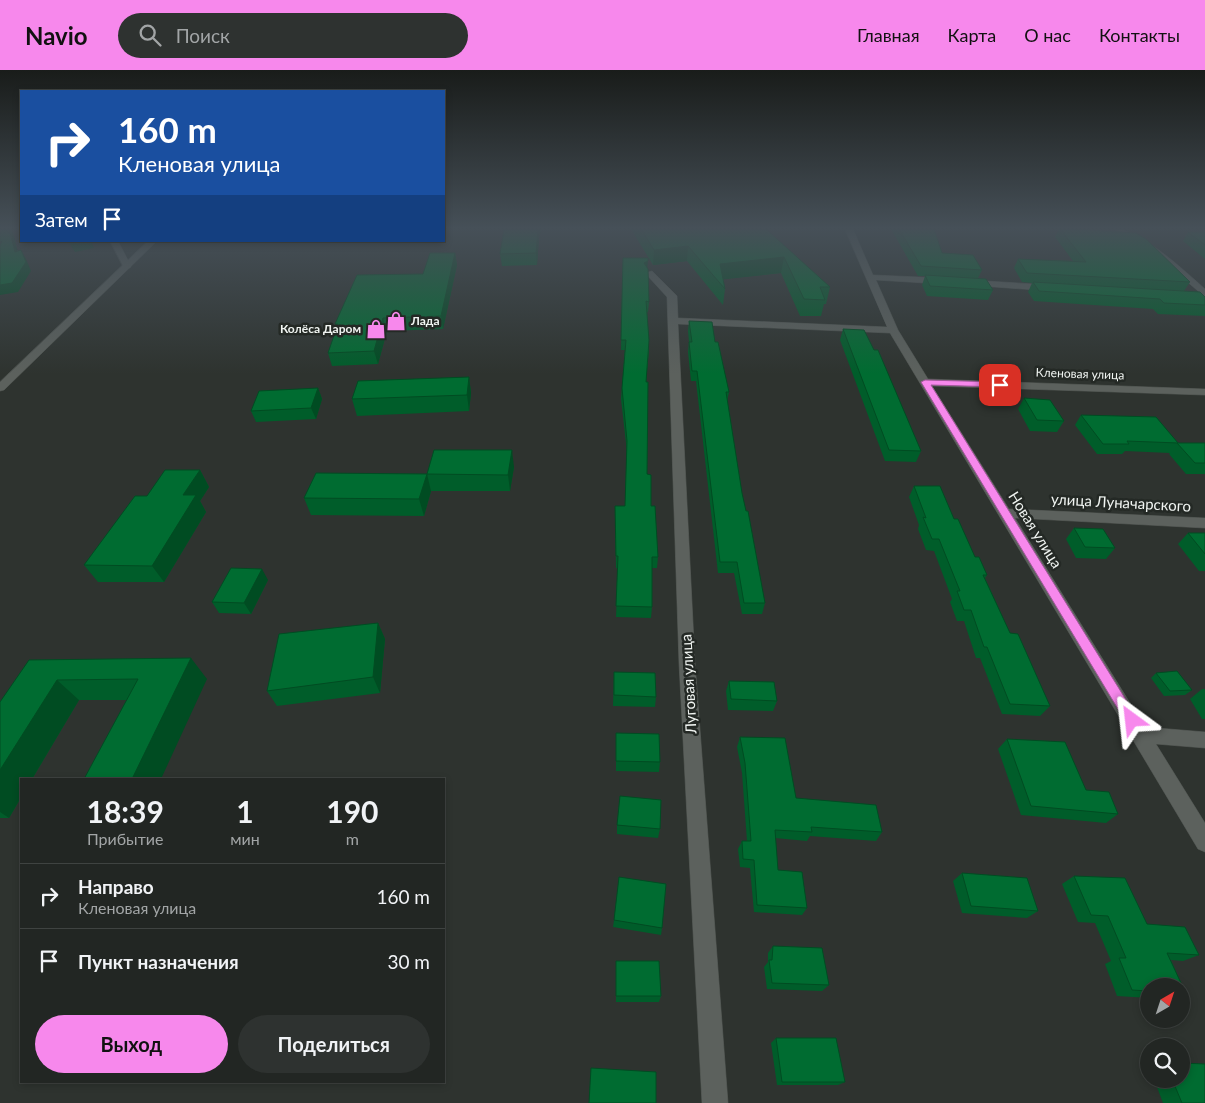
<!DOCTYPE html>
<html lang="ru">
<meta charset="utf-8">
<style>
:root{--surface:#222623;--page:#2e3230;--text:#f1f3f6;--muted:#a2a5a6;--line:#3f4341;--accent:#f788ec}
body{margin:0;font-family:Lato,sans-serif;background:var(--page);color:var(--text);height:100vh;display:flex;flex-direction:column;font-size:19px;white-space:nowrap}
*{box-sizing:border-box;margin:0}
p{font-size:16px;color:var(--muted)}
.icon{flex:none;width:28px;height:28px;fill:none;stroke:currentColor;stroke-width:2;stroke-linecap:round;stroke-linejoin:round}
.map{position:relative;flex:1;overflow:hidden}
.side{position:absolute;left:20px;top:708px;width:425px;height:305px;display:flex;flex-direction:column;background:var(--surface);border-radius:0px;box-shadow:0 2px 8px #0003,0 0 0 1px var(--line)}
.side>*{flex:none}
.guide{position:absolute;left:20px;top:20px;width:425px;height:152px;border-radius:0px;box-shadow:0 2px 8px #0003,0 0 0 1px var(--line);background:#1a4fa0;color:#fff;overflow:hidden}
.needle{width:32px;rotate:39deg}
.fabs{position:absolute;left:1140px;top:908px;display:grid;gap:10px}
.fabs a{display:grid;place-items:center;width:50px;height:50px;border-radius:50%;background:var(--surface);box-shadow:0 2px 8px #0003,0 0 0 1px var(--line);font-size:25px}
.pin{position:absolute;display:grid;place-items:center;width:42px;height:42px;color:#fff;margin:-21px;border-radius:10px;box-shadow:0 2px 8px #0006}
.me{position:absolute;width:55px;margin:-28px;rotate:330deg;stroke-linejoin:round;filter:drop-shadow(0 0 4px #0008)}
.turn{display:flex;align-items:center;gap:18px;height:105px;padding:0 15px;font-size:22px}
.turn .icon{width:65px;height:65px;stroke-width:2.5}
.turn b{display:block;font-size:35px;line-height:42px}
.then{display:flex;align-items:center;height:48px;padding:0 15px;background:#0003;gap:10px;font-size:19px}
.eta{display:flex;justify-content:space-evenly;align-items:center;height:85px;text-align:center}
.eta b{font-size:30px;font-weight:700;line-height:35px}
.cta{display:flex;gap:10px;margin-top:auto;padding:10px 15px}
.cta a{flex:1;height:58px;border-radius:30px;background:var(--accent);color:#111;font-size:20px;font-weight:700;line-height:58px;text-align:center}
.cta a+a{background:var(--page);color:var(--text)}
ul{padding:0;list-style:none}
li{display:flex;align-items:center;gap:15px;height:65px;padding:0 15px;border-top:1px solid var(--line)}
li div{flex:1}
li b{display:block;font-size:19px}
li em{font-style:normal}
header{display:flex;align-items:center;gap:30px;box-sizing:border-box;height:70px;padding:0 25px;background:var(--accent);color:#111}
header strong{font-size:24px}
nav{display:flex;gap:28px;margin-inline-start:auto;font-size:18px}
.search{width:350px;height:45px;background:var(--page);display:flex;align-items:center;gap:12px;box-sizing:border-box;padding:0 18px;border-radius:28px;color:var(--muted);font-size:19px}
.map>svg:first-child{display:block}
</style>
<header>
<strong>Navio</strong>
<div class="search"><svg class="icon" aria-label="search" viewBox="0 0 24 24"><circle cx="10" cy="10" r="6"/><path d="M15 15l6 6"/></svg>Поиск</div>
<nav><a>Главная</a><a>Карта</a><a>О нас</a><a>Контакты</a></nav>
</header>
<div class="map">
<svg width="1205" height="1033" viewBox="0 0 1205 1033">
<rect width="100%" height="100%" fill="#2e332f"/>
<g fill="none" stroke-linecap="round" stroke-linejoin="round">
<defs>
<g id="street">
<polygon points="845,159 853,159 873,205 942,208 946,211 942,214 876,210 898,260 928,309 1205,319 1205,325 932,316 1009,439 1205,448 1205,458 1015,448 1145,657 1205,662 1205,678 1156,674 1205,753 1205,782 1198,779 890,263 678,254 695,593 728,1033 702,1033 679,593 667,227 645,203 652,201 677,226 678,248 887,257"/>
<path d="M1115 159C1140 159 1186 202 1205 219V227L1163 191Z"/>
<polygon points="110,171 118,171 131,196 130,198 124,198"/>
<polygon points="970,210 1050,215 1054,218 1050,221 967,215 966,213"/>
</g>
<polygon id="secondary" points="148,171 157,171 4,320 0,321 0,312"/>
</defs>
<use href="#street" stroke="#4a4f4b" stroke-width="1"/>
<use href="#secondary" stroke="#4a4f4b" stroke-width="1"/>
<use href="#street" fill="#5c615d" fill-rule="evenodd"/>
<use href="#secondary" fill="#5c615d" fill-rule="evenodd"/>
</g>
<g fill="#005d2a">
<polygon points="504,159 541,159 539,167 537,195 502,196 500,184"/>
<polygon points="631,159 766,159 830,217 826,234 824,234 821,246 800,246 781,203 723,209 725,219 723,235 687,191 653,195"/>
<polygon points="891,159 934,159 942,183 982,200 978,208 993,220 988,230 927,226 922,215 925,206 918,206"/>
<polygon points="1059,159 1074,159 1190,212 1184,221 1205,227 1205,246 1158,244 1153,239 1034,231 1028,222 1032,213 1022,212 1014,198 1018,189 1073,191 1055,167"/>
<polygon points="1188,162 1205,162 1205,189 1183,171"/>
<polygon points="233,171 260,171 258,173 234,173"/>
<polygon points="455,183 457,195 443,259 387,261 378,294 332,296 328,283 337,258 335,254 423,204"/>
<polygon points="623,188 647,198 649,232 648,242 647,242 649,281 646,312 647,404 658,487 657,498 652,498 652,537 651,548 616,547 618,498 616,498 615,436 625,436 627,382 621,329 625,280 621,280"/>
<polygon points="689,251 715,272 729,322 727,331 742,423 765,533 762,544 742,544 734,503 718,503 696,311 691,311 688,282 689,272 688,261"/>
<polygon points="843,259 921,381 916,392 885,391 840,270"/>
<polygon points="469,307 471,323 469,341 357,346 352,329"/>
<polygon points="318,318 322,329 316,349 256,352 251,341"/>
<polygon points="1024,328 1064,351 1057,362 1030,361 1018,339"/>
<polygon points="1081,345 1156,347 1178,373 1205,373 1205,404 1186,404 1169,384 1170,383 1125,381 1122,384 1097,384 1075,355"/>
<polygon points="514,397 510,421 431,421 424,446 311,445 304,428 427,404"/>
<polygon points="200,400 209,417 200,431 206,442 164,512 98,512 84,495 147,426"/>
<polygon points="914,416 954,449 975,487 987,505 985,508 1010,563 1050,636 1040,646 1002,644 980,588 976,588 964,551 957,551 950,532 952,529 934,481 926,480 918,459 919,455 909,427"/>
<polygon points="1074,458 1115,478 1106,489 1076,488 1066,469"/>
<polygon points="1188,463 1205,463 1205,501 1199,501 1178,474"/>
<polygon points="268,510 251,544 219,543 212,532"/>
<polygon points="378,553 385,569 380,623 277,636 267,621"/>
<polygon points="29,590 207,609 127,630 79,630 9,748 0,748 0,632"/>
<polygon points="614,602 656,627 655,637 613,636"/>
<polygon points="1156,603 1192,620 1185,625 1164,626 1151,608"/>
<polygon points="729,611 777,631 773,641 728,640 726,621"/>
<polygon points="1202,619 1205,619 1205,649 1202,649 1190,629"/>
<polygon points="616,663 660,692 659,702 616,701"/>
<polygon points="740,667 796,728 882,762 876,771 810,766 807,771 775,768 778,800 807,838 802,845 754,842 750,798 740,797 738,779 742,771 747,771 742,703 737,677"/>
<polygon points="1007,669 1086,720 1118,744 1106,753 1021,745 998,679"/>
<polygon points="617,755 660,759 658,768 617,764"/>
<polygon points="962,803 1038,841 1027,848 962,843 953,811"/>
<polygon points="1074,806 1147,854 1199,885 1183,891 1171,890 1186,924 1181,926 1181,916 1149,916 1149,928 1117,926 1105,894 1111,891 1095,853 1078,852 1062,814"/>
<polygon points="614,850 662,858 661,865 613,857"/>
<polygon points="773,876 829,915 822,921 767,919 764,897 768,892 768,883"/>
<polygon points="616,891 661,926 659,932 616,932"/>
<polygon points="776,968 845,1012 838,1015 777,1015 771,973"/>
<polygon points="1154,1009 1181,1009 1205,1033 1163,1033"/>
</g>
<g fill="#004c22">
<polygon points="9,159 12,159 20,190 15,182"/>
<polygon points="538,159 541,159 539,167 537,195 536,183"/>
<polygon points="78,171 91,171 94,178 75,182 69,173"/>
<polygon points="688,176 687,191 653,195 654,180"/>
<polygon points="21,180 26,189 31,201 18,222 0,225 0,215"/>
<polygon points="455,183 457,195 443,259 441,246"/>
<polygon points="784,187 781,203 718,210 720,194"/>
<polygon points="648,191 647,200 644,193"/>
<polygon points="383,248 387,261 378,294 374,281"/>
<polygon points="469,307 471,323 469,341 467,325"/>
<polygon points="318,318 322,329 316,349 311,338"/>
<polygon points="512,380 514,397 510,421 508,405"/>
<polygon points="200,400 209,417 200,431 206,442 164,512 152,496 183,425"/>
<polygon points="427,404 431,421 424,446 419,429"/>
<polygon points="262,499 268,510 251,544 244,533"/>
<polygon points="378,553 385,569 380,623 373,607"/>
<polygon points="191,588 207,609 161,709 132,709"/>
<polygon points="57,610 79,630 32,709 21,709 21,727 9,748 0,742 0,700"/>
</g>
<g fill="#006c31" stroke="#004c22">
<polygon points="0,159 9,159 15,182 21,180 26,192 12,213 0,215 0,175 2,171 0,172"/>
<polygon points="504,159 538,159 536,183 500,184"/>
<polygon points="641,159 766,159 830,217 820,217 825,230 804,229 784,187 720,194 725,219 688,176 654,180"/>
<polygon points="899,159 934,159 942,183 973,185 982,200 921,196"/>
<polygon points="1060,159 1074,159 1136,163 1146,169 1190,212 1027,203 1018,189 1086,192"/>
<polygon points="1188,162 1205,162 1205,175"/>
<polygon points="430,183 455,183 441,246 383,248 374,281 328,283 338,254 335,254 357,205 423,204"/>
<polygon points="623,188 648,188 648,191 644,193 648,199 649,232 646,231 649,270 646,312 648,312 647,404 651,405 651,436 655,436 658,487 652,487 652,537 616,536 618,486 616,486 615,436 625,436 627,371 622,318 626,270 621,270"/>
<polygon points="925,205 986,209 993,220 930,216"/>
<polygon points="1033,212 1200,222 1205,227 1205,235 1164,233 1160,229 1039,221"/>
<polygon points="689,251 712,252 715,272 718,272 729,322 726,322 742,423 746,441 748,441 765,533 744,533 737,492 720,492 697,301 692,301 689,272 692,272"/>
<polygon points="843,259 864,260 874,280 878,280 921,381 889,380"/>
<polygon points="469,307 467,325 352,329 358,311"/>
<polygon points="318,318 311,338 251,341 259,321"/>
<polygon points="1024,328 1050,330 1064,351 1037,350"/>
<polygon points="1081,345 1156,347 1178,373 1127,371 1129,374 1103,374"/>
<polygon points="1177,373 1205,373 1205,393 1195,393"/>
<polygon points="434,380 512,380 508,405 427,404"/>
<polygon points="165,400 200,400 183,425 196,425 152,496 84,495 135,426 147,426"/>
<polygon points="316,403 427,404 419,429 304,428"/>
<polygon points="914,416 940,416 954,449 958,449 975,487 979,487 987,505 983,505 1010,563 1018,564 1050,636 1010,634 987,577 984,577 971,540 964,540 957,521 960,521 939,469 932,469 923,447 926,448"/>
<polygon points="1074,458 1103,459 1115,478 1085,477"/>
<polygon points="1188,463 1205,463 1205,484"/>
<polygon points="231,498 262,499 244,533 212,532"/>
<polygon points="378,553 373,607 267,621 279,564"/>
<polygon points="191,588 132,709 84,709 138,609 57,610 0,700 0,632 29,590"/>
<polygon points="1177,601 1192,620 1170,621 1156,603"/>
<polygon points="614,602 655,603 656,627 614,625"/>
<polygon points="729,611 774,612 777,631 731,629"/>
<polygon points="616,663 659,664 660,692 616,691"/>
<polygon points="740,667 785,668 796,728 876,735 882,762 811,757 812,762 775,760 778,800 802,802 807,838 757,835 754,790 743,789 742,771 751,771 745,693"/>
<polygon points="1007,669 1065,672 1086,720 1109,722 1118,744 1031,736"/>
<polygon points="620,726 661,730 660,759 617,755"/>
<polygon points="962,803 1027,808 1038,841 971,836"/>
<polygon points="1074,806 1125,808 1147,854 1185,857 1199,885 1167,883 1186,924 1181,923 1181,916 1149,916 1149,921 1132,920 1119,888 1126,888 1108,846 1091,845"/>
<polygon points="619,807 666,814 662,858 614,850"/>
<polygon points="773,876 822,878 829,915 772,913 769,890 772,890"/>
<polygon points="616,891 659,891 661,926 616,926"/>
<polygon points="776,968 836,968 845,1012 782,1012"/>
<polygon points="1181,993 1205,994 1205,1033 1182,1033 1172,1009 1181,1009"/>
<polygon points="591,998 656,1002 656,1033 589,1033"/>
</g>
<linearGradient id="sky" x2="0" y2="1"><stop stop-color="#191c1a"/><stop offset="0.52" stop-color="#465058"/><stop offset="1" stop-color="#465058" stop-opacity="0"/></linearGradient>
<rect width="1205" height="304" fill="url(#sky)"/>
<polygon fill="#f788ec" stroke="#a15899" points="925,310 1000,312 1004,315 1000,317 931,315 1136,646 1138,650 1136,654 1132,656 1127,654 921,312"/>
<defs>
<symbol id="shop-bare" viewBox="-9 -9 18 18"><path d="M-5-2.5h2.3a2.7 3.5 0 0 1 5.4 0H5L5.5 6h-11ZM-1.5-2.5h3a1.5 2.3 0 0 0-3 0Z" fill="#f788ec" stroke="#242925" stroke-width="2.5" paint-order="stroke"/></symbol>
</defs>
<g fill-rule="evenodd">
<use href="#shop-bare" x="382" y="237" width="28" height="28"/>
<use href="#shop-bare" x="362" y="245" width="28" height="28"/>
</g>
<g text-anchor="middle" stroke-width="5" stroke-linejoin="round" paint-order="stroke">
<g font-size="12" font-weight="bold" fill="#f0f4f1" stroke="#242925" text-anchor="start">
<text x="411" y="255">Лада</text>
<text x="361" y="263" text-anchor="end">Колёса Даром</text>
</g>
<g font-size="12" fill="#f0f4f1" stroke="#242925">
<text transform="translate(1080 304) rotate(2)" y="4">Кленовая улица</text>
</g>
<g font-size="15" fill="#f0f4f1" stroke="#242925">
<text transform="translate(1121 433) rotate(3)" y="5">улица Луначарского</text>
<text transform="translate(1035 460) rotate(58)" y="5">Новая улица</text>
<text transform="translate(689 614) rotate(-93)" y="5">Луговая улица</text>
</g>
</g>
</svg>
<div class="fabs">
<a><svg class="needle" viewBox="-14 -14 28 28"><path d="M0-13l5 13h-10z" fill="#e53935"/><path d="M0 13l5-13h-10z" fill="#a2a5a6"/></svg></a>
<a><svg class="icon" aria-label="search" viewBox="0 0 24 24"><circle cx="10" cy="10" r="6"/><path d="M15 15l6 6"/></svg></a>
</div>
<div class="pin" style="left:1000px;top:315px;background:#d93025"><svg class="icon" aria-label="arrive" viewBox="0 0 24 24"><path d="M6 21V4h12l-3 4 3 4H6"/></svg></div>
<svg class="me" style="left:1132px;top:650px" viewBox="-20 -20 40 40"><path d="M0-17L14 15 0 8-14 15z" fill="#f788ec" stroke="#fff" stroke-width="4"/></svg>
<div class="guide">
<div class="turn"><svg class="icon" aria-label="right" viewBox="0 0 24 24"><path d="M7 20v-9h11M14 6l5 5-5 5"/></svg><div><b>160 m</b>Кленовая улица</div></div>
<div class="then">Затем<svg class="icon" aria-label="arrive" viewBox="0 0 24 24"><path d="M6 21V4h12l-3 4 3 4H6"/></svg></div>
</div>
<section class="side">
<div class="eta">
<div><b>18:39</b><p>Прибытие</p></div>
<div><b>1</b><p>мин</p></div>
<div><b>190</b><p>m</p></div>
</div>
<ul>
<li><svg class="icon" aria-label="right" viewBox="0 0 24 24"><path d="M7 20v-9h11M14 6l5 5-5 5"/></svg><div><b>Направо</b><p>Кленовая улица</p></div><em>160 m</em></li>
<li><svg class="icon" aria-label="arrive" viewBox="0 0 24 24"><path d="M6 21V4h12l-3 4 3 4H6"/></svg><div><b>Пункт назначения</b></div><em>30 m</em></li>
</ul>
<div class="cta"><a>Выход</a><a>Поделиться</a></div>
</section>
</div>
